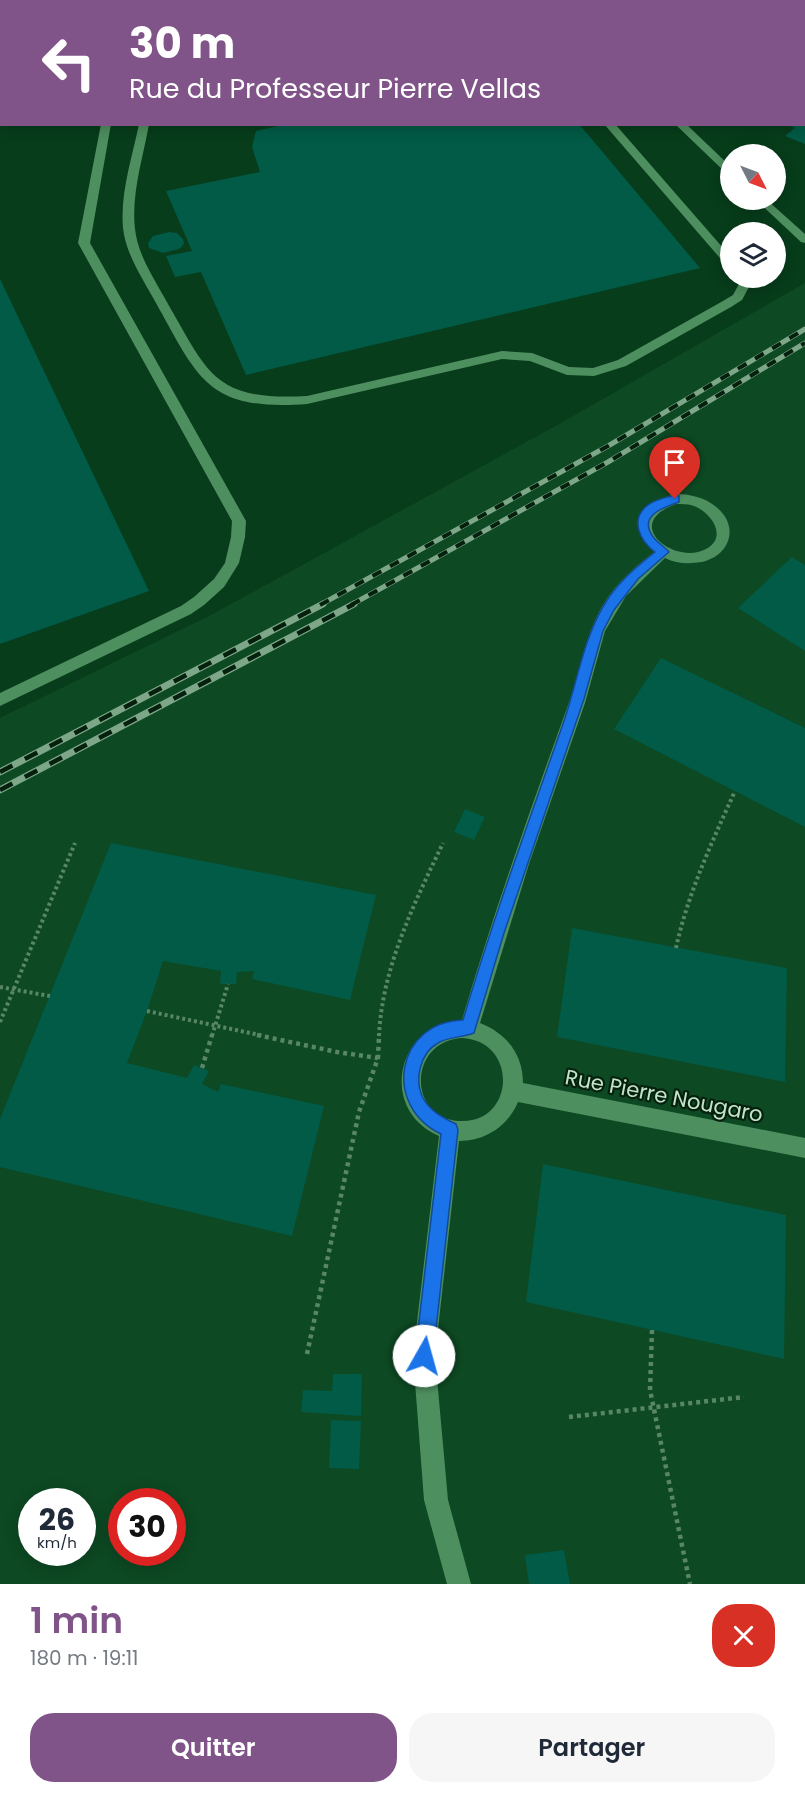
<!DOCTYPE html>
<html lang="fr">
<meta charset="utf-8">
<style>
:root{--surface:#fff;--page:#f6f6f7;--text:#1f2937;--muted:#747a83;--accent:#805488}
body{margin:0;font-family:Poppins,sans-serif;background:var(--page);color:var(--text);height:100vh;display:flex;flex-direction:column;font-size:22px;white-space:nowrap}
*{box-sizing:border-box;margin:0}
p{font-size:20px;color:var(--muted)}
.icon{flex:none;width:33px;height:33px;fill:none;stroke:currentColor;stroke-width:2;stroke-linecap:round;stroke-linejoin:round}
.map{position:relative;height:1584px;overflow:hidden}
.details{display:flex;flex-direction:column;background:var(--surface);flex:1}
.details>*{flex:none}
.guide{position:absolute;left:0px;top:0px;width:806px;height:126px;box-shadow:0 3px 15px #0003;background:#805488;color:#fff;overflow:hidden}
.needle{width:39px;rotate:132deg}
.buttons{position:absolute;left:720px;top:144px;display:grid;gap:12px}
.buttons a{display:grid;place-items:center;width:66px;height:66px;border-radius:50%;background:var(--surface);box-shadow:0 3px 15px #0003;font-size:30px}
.speed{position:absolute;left:18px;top:1488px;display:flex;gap:12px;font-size:30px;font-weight:700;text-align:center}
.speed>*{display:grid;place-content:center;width:78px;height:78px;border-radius:50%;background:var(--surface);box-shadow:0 3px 15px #0003;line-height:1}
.speed small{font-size:15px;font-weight:400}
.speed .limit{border:9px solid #d22;background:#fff;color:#111}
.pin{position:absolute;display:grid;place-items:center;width:51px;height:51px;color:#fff;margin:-62px -26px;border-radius:50% 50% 50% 0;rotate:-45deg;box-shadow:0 0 6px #0007}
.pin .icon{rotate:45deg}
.me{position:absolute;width:66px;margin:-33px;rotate:7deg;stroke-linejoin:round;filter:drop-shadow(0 0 4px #0008)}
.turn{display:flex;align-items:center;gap:21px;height:126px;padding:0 30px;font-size:27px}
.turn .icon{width:78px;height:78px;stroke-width:2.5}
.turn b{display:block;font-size:42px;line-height:51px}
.round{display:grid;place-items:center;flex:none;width:63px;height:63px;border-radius:24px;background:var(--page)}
.head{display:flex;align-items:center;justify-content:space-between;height:102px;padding:0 30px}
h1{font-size:36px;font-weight:600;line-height:45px;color:var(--accent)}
.action{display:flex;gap:12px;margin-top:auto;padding:12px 30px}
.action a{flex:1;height:69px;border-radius:24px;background:var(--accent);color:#fff;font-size:24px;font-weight:600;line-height:69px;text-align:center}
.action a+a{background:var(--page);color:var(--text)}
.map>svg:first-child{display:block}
</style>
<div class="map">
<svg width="805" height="1584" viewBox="0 0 805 1584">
<rect width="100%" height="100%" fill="#073d1b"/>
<path fill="#0d4923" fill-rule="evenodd" d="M805 283V1584H0V718L213 614 561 423ZM32 1502H82V1552H32ZM122 1502H172V1552H122Z"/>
<polygon fill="#582e54" points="25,0 414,0 406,2 26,2"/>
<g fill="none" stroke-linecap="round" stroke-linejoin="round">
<g fill="#2e3e91" fill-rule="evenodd">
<polygon points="64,0 70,0 63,2"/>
<polygon points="2,45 2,49 0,50 0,46"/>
</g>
</g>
<g fill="#015b46">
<polygon points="287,124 579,124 700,268 246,375 201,272 175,277 166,256 192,251 166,191 260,172 252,147 256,131"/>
<polygon points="788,124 805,124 805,144 785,136 795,128"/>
<polygon points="169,232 177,233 183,239 184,244 179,249 163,253 149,248 148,243 153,236"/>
<polygon points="0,279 149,591 0,644"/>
<polygon points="792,557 805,565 805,651 738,608"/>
<polygon points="661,658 805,728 805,827 614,729"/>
<polygon points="465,809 485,817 474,840 454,832"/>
<polygon points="111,843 376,895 350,1000 252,979 254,971 237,972 236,984 220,984 221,971 163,961 147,1011 127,1063 187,1078 194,1065 209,1071 202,1084 218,1092 221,1084 324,1106 292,1236 0,1167 0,1119"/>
<polygon points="572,928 787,968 785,1082 557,1037"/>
<polygon points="543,1164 786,1215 784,1359 526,1302"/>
<polygon points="333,1374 362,1374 361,1416 301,1412 303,1390 332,1391"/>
<polygon points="331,1420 361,1421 359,1469 329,1468"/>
<polygon points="564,1550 570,1584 529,1584 525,1555"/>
</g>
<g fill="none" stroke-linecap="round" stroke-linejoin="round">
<g stroke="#598667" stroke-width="4" stroke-dasharray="3 3" stroke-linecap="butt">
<path d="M676 948C688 893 712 842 735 791"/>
<polyline points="0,987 50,996"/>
<polyline points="147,1011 264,1036"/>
<polyline points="0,1022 75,843"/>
<polyline points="212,1036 228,984"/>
<path d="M379 1036C382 968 414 904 443 843"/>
</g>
<g stroke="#598667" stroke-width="4.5" stroke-dasharray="4 4" stroke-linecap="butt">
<polyline points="257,1035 337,1052 378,1058"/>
<polyline points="202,1068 212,1035"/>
<polyline points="652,1330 650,1390 690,1584"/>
<polyline points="307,1354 359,1112 378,1058 379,1035"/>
<polyline points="569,1417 744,1397"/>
</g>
<g fill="#4e8f5f" fill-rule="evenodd">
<polygon points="101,124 111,124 90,243 246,521 245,537 239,563 224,587 204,605 191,614 0,706 0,693 181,606 194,597 214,579 225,563 231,537 232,521 78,243"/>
<path d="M139 124H149C143 158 131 194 135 229 138 256 155 280 168 304 209 375 215 401 307 396L502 351 532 353 569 367 593 368 618 360 723 301 733 295 740 282 737 278H749L752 281 742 300 731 307 626 366 594 376 567 375 530 361 502 359 307 404C208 411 199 380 156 303 143 279 126 255 123 228 120 193 132 158 139 124Z"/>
<polygon points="604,124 615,124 730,256 730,266 726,265"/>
</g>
<g fill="#4e8f5f" fill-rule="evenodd">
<polygon points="425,0 439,0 424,2"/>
<polygon points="463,0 473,0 473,2 464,2"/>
<rect x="602" y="0" width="10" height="2"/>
<rect x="0" y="68" width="2" height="6"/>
<polygon points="675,124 686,124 730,166 730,174 726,173"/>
<polygon points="756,200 767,200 805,234 805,243 801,242"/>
<path d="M675 494C689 494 704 497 715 506 740 525 731 555 702 562 689 564 677 564 665 558L626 596 605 631 585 703 529 864 480 1023C506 1033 523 1054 523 1083L805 1138V1158L518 1102C508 1126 486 1141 459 1141L435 1356 448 1500 471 1584H447L424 1500 413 1356 439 1136C378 1110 396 1023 462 1020 493 914 530 811 567 708 580 673 584 637 603 605 616 583 635 567 654 552 623 521 641 504 675 494ZM676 504C682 504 689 504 694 506 712 513 728 537 706 549 675 566 620 524 676 504ZM462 1038C519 1041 515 1124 460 1121 407 1119 408 1041 462 1038Z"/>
</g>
<defs>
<g id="rail-far1">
<polyline points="320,605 608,446 805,329"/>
<polyline points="351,605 608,462 805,343"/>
</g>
<g id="rail">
<polyline points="0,772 323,604"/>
<polyline points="0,790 354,604"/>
</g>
</defs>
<use href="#rail-far1" stroke="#7ea789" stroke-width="5"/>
<use href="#rail" stroke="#7ea789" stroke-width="7"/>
<use href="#rail-far1" stroke="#05200d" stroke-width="4" stroke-dasharray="10" stroke-linecap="butt"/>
<use href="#rail" stroke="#05200d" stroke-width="4.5" stroke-dasharray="14" stroke-linecap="butt"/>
</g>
<path fill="#1a73e8" stroke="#114b97" stroke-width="1.5" d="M675 495 679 496V502C662 508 637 516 654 538 659 544 665 547 669 552L638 579 614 610 603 631 584 699 504 933 474 1033C462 1038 450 1036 438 1043 420 1053 414 1080 423 1098 430 1111 443 1118 456 1124L458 1130 433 1356 430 1362 424 1365 417 1362 415 1356 441 1134C382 1106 396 1022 463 1020 493 919 529 821 564 721 577 683 583 640 604 605 617 583 635 568 655 552 640 541 629 519 648 505 654 500 667 497 675 495Z"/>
<g text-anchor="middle" stroke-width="4.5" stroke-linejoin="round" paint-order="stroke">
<g font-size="21" fill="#c3e4c9" stroke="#05200d">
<text transform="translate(664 1096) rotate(11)" y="7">Rue Pierre Nougaro</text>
</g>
</g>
</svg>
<div class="buttons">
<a><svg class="needle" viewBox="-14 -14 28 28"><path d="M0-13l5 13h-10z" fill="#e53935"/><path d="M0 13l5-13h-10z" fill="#747a83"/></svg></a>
<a><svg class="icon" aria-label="layers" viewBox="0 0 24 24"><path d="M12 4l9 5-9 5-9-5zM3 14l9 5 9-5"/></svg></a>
</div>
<div class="speed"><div>26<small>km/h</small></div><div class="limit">30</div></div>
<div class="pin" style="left:675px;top:499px;background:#d93025"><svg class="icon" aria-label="arrive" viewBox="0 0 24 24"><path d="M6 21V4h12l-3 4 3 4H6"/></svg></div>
<svg class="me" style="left:424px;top:1356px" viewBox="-20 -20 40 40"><circle r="19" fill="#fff"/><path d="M0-13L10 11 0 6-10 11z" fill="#1a73e8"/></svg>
<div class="guide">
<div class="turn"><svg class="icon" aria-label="left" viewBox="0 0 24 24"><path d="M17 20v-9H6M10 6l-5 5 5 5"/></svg><div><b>30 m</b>Rue du Professeur Pierre Vellas</div></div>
</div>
</div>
<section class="details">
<div class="head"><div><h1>1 min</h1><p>180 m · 19:11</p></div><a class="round" style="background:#d93025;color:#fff"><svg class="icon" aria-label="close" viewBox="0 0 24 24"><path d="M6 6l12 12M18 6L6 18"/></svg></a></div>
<div class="action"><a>Quitter</a><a>Partager</a></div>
</section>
